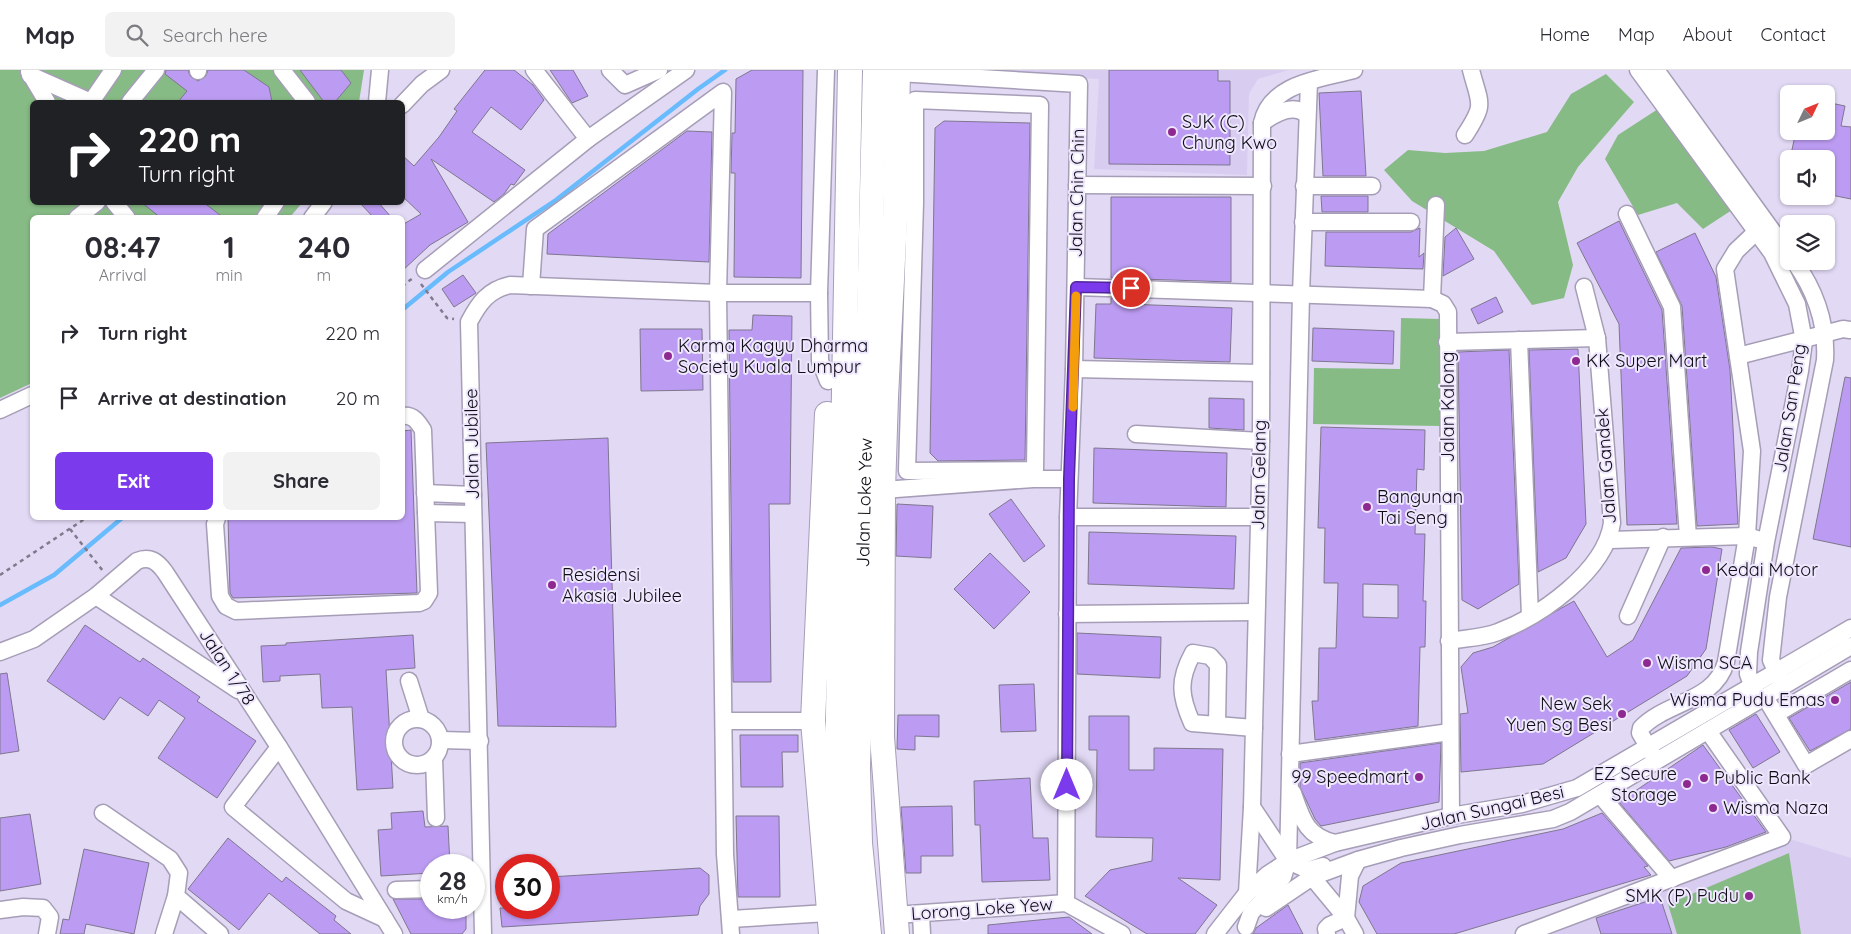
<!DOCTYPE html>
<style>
:root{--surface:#fff;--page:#f2f2f3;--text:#2b2b33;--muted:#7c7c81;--line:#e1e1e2;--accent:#7c3aed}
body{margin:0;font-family:Quicksand,sans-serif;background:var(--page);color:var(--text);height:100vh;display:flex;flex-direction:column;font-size:19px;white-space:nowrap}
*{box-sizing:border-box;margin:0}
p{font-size:16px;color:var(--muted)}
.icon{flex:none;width:28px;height:28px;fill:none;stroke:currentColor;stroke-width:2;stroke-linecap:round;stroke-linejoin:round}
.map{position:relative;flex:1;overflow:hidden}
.sheet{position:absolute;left:30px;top:145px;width:375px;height:305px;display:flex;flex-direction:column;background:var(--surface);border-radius:8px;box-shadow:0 1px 4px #0004}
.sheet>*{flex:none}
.top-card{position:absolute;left:30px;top:30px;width:375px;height:105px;border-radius:8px;box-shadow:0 1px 4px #0004;background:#202124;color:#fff;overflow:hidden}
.needle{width:32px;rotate:47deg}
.fabs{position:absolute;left:1780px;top:15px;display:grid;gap:10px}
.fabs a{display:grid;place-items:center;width:55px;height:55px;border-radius:8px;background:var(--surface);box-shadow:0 1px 4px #0004;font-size:25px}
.speed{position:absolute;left:420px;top:784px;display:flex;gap:10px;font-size:25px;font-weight:700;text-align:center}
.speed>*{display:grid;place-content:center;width:65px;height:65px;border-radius:50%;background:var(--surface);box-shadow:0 1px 4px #0004;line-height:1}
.speed small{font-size:12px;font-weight:400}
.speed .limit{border:8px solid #d22;background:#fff;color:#111}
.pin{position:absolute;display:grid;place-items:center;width:42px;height:42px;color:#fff;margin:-21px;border:2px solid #fff;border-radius:50%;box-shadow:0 1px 5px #0007}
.me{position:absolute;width:55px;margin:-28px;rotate:0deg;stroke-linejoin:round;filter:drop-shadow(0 0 4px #0008)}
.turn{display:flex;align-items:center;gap:18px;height:105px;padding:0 25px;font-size:22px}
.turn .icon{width:65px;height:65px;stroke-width:2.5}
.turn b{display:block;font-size:35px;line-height:42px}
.eta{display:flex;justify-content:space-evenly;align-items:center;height:85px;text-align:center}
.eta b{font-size:30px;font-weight:700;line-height:35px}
.primary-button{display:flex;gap:10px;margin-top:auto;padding:10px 25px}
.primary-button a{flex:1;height:58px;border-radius:8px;background:var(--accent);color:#fff;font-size:20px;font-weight:700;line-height:58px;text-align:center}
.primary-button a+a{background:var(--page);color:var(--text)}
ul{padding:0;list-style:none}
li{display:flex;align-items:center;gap:15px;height:65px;padding:0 25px}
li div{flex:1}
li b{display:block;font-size:19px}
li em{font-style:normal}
header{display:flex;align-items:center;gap:30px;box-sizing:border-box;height:70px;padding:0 25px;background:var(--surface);border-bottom:1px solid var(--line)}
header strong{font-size:24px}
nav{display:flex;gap:28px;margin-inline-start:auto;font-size:18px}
.search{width:350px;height:45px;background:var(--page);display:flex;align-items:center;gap:12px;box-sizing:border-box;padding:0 18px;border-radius:8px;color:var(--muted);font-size:19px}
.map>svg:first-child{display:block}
</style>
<header>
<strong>Map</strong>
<div class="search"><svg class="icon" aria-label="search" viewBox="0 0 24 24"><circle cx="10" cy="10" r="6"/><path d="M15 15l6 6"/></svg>Search here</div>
<nav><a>Home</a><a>Map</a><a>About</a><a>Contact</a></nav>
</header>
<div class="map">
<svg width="1851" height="864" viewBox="0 0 1851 864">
<rect width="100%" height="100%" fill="#e2d9f5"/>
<g fill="#d8cdf0">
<polygon points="910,0 1289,0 1258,9 1249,24 1247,105 1094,99 1099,9"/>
<polygon points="1790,769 1851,788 1851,864 1550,864"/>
</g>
<g fill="#87bb85">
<polygon points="0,0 364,0 359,32 32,32 32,132 302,133 290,147 32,148 32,313 0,328"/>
<polygon points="1606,4 1634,32 1578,97 1558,132 1573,195 1564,228 1532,235 1494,181 1412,131 1384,100 1408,80 1445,83 1484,81 1547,62 1571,24"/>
<polygon points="1658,39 1732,140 1703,159 1677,133 1638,145 1605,89 1618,65"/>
<polygon points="1401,248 1441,249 1440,356 1313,354 1314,298 1400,299"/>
<polygon points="1789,783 1801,864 1677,864 1668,834"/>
</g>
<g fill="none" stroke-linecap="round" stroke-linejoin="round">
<g stroke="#68bbfc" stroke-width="4.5">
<polyline points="402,240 448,202 556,130 698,19 725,0"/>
<polyline points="0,535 54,505 122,448"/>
</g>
</g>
<g fill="#bc9cf2" stroke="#7f768f" fill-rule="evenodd">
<polygon points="166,0 188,0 190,6 198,11 206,6 208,0 244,0 269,17 272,32 178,32 187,21 165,4"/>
<polygon points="300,0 341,0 351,13 335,32 324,32"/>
<polygon points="485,0 514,0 533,15 544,30 521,60 491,37 472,62 525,100 514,115 511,114 504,124 494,132 431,89 468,152 430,175 402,201 402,155 421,144 402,126 402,85 414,96 439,67 457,41 454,39"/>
<polygon points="550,0 573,0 588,26 572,33"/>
<polygon points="752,0 803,0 801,208 734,207 735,103 731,103 732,63 735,63 736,9"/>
<polygon points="1109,0 1218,0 1218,11 1230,11 1230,95 1109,94"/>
<polygon points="1361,21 1366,106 1323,106 1319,23"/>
<polygon points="1826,32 1845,36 1841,56 1851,57 1851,129 1826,124 1826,89 1790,89 1796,61 1826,61"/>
<polygon points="944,51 1030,53 1025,390 938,391 930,383 935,58"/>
<polygon points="687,61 712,62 709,192 547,184 548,164"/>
<polygon points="1321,126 1368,126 1368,142 1322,142"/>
<polygon points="1111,127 1231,127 1231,212 1111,208"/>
<polygon points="141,132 203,132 224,148 161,148"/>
<polygon points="359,132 378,132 392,148 374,148"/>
<polygon points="1619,151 1662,240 1677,454 1627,455 1619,254 1577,173"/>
<polygon points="1420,158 1419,187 1424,183 1423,199 1325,196 1326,162 1411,162"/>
<polygon points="1456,158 1474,189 1443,206 1445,167"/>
<polygon points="1695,163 1716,207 1730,300 1738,454 1697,456 1682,236 1656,182"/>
<polygon points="463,205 476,223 454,237 442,219"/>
<polygon points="1496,227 1503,242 1478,254 1471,239"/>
<polygon points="1111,228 1127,229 1127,234 1232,238 1230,292 1094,288 1096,234 1111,234"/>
<polygon points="753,245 792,246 790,434 769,434 771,612 733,612 729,260 752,260"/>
<polygon points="1313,258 1394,261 1393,294 1312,291"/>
<polygon points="640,259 702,259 703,320 641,321"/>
<polygon points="1578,279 1586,454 1566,488 1538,502 1529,280"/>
<polygon points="1509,280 1519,514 1478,539 1462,530 1458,282"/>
<polygon points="1845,307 1851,308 1851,477 1813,469"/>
<polygon points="1209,328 1244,329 1244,360 1209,358"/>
<path d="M1321 357 1425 360 1424 400 1417 399 1415 464H1425L1423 531H1426L1425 577H1420L1418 656 1315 670 1312 631H1318L1319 578H1336L1338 513H1324L1325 458H1318ZM1363 514 1398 515V548L1363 547Z"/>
<polygon points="411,360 417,523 233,528 230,523 228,448 402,448 402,361"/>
<polygon points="608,368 616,657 498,656 486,373"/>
<polygon points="1094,378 1227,383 1226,437 1093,433"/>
<polygon points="1011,429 1045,476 1024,492 989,444"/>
<polygon points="897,434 933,436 931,488 896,486"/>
<polygon points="1089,462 1236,466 1234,519 1088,514"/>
<polygon points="1712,477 1722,479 1706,579 1687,606 1543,694 1461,702 1460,644 1468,643 1461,597 1473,583 1493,577 1574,531 1607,587 1633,570 1681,478"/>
<polygon points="990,483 1030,522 994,559 954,519"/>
<polygon points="85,555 140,592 143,588 200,627 197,631 256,671 217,728 158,688 185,648 159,630 148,646 120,627 104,650 47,611"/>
<polygon points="1077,563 1161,567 1160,608 1077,604"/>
<polygon points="413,565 415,598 386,600 393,718 357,720 352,637 322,638 320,604 280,606 280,611 263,612 261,576 286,575 286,573"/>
<polygon points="7,603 19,681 0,684 0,604"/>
<polygon points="1851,612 1851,659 1810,681 1789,648"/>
<polygon points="1034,614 1036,661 1001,662 999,615"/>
<polygon points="1756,644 1780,682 1753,698 1729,660"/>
<polygon points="898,645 939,645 939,667 915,666 915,680 897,679"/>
<polygon points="1089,646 1129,646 1129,700 1154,700 1154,678 1223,679 1220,810 1178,808 1217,835 1195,864 1147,864 1085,826 1110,800 1152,791 1153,768 1096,767 1097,680 1089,680"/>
<polygon points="740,665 798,665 798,682 782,682 783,717 741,717"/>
<polygon points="1441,673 1439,732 1321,756 1315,749 1300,717 1300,693"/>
<polygon points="1703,675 1766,762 1726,777 1669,791 1619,732"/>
<polygon points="1030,708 1033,768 1048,768 1050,810 982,812 980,755 975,755 974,711"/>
<polygon points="952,736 953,786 921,786 921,803 906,803 901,737"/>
<polygon points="423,741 425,757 448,756 450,795 431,795 431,803 381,806 378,760 392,759 391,743"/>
<polygon points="1602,743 1648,796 1644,797 1651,805 1454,864 1377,864 1359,832 1363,816 1401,793 1563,759"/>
<polygon points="30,744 41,814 0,821 0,748"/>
<polygon points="736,746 779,746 780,827 738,827"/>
<polygon points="228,768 282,812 286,807 336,846 334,850 351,864 320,864 269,823 239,860 188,819"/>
<polygon points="84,779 149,793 134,864 86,854 84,864 60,864 63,849 69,850"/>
<polygon points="700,798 709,805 709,824 700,836 698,845 502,857 500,838 549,838 549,807"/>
<polygon points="1660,827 1672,864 1601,864 1596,848"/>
<polygon points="393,829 431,829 431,838 466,838 466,859 462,864 411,864"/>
<polygon points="1288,835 1303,864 1253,864 1256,858"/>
<polygon points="1069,847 1092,864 988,864 988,855"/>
</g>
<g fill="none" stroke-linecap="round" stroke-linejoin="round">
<defs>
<g id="minor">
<polyline points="282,0 307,32"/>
<polyline points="534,0 588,69 686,0"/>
<polyline points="610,0 625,15 659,0"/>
<polyline points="826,0 819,223 820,291 828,311"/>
<polyline points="1638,0 1772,183 1797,234 1804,271 1800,301 1766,472 1749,582 1748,604 1758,631"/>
<polyline points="1656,0 1789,184"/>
<polyline points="198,1 198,0"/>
<polyline points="29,2 47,32"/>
<polyline points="898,3 1079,14 1074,299 1068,447 1066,833"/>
<polyline points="30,5 91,32 113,0"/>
<polygon points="915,30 1040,35 1035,400 907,401 915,133"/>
<polyline points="130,32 156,0"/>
<polyline points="377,32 380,0"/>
<polyline points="402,35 422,14 441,0"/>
<path d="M1262 53C1274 44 1293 32 1307 45"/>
<path d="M1465 65C1486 33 1480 35 1471 0"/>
<polyline points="1077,115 1263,116"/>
<polyline points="1304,116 1372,116"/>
<polyline points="114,132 127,148"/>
<polyline points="1627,144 1672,237 1688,467"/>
<polyline points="77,148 97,132"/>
<polyline points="265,148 276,132"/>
<polyline points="312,148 324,132"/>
<polyline points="1303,152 1411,152"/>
<polyline points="425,200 588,69"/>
<polyline points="531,216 535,159 723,22 718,223 725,784 731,864"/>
<polyline points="1076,217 1432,229 1443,234 1448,242 1451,746"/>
<polyline points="1432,229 1436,135"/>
<polyline points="1519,270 1530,546"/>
<polyline points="1447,272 1597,268"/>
<polyline points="1738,286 1843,259 1850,260"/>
<polyline points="1074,299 1261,303"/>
<polyline points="0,340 32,325"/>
<polyline points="1136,364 1261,371"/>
<polyline points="883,420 1033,409 1069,409"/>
<polyline points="425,423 473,425"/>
<polyline points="426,443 473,444"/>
<polyline points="1068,447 1259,447"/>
<path d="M217 448 215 454 220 526 226 536 236 541 419 533 424 531 429 523 423 360C418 352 413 344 402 346"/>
<polyline points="1610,470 1747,466 1757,469"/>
<polyline points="96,526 238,620"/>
<polyline points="1067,544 1256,542"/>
<polyline points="1628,546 1663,467"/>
<path d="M1449 571C1465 568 1483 568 1498 562 1541 546 1605 501 1612 453L1597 268 1584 217"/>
<path d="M0 582 34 569 96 526 137 491C150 486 157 491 165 502L279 677 394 864"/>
<polyline points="409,611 421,649"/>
<path d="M1781 612 1771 590 1778 527 1825 290C1827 254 1815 220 1794 191"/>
<polyline points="1765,627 1806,695 1851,669"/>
<polyline points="1776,644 1851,600"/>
<circle cx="417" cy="672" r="23"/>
<polyline points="724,651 813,651"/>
<path d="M1217 655 1218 595 1210 586 1193 583C1178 610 1180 626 1192 653L1254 658"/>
<polyline points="440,670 480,671"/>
<polyline points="279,677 233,737 346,831 385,849"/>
<polyline points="1290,684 1450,662"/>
<path d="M1653 685 1640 663 1641 658C1667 631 1715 632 1726 592L1747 466 1752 381 1725 199 1736 181 1756 162"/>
<polyline points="434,688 436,748"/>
<path d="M1293 723C1302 749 1306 766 1335 773"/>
<polyline points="1601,726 1672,809"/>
<polyline points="1252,737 1288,791 1308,800 1323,796"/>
<polyline points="103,743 170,789 179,803 176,826 220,864"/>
<polyline points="1312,807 1346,848 1355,864"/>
<polyline points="396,820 431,819"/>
<path d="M1247 823 1252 737 1261 371 1262 53C1270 13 1321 9 1354 0"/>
<polyline points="1266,838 1312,807 1358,790 1401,778 1460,765 1553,749 1570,742 1851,576"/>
<polyline points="0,840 23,837 43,838 50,847 47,864"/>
<polyline points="895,845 1066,833 1122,864"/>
<polyline points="921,845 922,864"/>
<polyline points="1346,848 1350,806 1358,790"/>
<polyline points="731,849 828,843"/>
<polyline points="1246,857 1251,843 1283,807 1288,791 1301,224 1309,12"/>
<polyline points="164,864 176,826"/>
<path d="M483 864 469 252C479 233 488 220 510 215L718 223H819"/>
<polyline points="1215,864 1247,823 1267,805 1288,791 1335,773 1451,746 1522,734 1577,718 1851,558"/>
<polyline points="1327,864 1326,859 1330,855 1346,848"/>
<polyline points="1524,864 1782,767 1708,661"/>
</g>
<g id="highway">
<polyline points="827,344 813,651 831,864"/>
<polyline points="849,864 845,831 837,697 850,0"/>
<path id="s1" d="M869 864 860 773 858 698 875 0"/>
<polyline points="897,864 882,667 883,420 886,327 895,150 898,0"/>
</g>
</defs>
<use href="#minor" stroke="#a69db7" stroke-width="19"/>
<use href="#highway" stroke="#a69db7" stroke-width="26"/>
<g stroke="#807a8d" stroke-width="2.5" stroke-dasharray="4 4" stroke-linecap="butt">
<polyline points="421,214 447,248 454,249"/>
<polyline points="402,216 413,208"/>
<polyline points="70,459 103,501"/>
<polyline points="0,505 86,448"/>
</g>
<use href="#minor" stroke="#fff" stroke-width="16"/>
<use href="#highway" stroke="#fff" stroke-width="24"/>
</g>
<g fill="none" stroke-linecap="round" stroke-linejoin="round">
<defs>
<polyline id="route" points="1067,715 1069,409 1076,217 1131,218"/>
</defs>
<use href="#route" stroke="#51269a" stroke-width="12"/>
<use href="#route" stroke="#7c3aed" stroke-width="9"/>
<polyline stroke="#f59e0b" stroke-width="9" points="1073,337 1076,226"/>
</g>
<g fill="#8d2990" stroke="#eee7fe" stroke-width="2">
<circle cx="1172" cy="62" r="5"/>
<circle cx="668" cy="286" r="5"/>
<circle cx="1576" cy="291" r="5"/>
<circle cx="1367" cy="437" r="5"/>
<circle cx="1706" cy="500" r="5"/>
<circle cx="552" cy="515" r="5"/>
<circle cx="1647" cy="593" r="5"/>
<circle cx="1835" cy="630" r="5"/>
<circle cx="1622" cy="644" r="5"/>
<circle cx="1419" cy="707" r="5"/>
<circle cx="1704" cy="708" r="5"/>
<circle cx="1687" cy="714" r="5"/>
<circle cx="1713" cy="738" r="5"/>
<circle cx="1749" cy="826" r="5"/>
</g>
<g text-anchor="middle" stroke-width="4" stroke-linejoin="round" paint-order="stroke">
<g font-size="18" fill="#0f0c15" stroke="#eee7fe" text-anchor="start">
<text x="1182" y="58">SJK (C)<tspan x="1182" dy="21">Chung Kwo</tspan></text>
<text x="678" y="282">Karma Kagyu Dharma<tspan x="678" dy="21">Society Kuala Lumpur</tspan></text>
<text x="1586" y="297">KK Super Mart</text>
<text x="1377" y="433">Bangunan<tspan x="1377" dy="21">Tai Seng</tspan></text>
<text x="1716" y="506">Kedai Motor</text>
<text x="562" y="511">Residensi<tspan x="562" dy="21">Akasia Jubilee</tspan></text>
<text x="1657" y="599">Wisma SCA</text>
<text x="1825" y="636" text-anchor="end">Wisma Pudu Emas</text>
<text x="1612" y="640" text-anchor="end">New Sek<tspan x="1612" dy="21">Yuen Sg Besi</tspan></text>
<text x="1677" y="710" text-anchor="end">EZ Secure<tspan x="1677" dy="21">Storage</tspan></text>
<text x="1409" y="713" text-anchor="end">99 Speedmart</text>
<text x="1714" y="714">Public Bank</text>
<text x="1723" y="744">Wisma Naza</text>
<text x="1739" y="832" text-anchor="end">SMK (P) Pudu</text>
</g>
<g font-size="18" fill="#0f0c15" stroke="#eee7fe">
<text transform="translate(1077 123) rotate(-89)" y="6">Jalan Chin Chin</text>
<text transform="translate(1448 337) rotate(-90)" y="6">Jalan Kalong</text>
<text transform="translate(1790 338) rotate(-81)" y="6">Jalan San Peng</text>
<text transform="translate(472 374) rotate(-91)" y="6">Jalan Jubilee</text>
<text transform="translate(1606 396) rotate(-94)" y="6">Jalan Gandek</text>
<text transform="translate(1259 405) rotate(-89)" y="6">Jalan Gelang</text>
<text dy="6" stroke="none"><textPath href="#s1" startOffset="432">Jalan Loke Yew</textPath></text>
<text transform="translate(227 597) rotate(57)" y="6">Jalan 1/78</text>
<text transform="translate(1492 738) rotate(-13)" y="6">Jalan Sungai Besi</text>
<text transform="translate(982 839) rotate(-4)" y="6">Lorong Loke Yew</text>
</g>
</g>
</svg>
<div class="fabs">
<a><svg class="needle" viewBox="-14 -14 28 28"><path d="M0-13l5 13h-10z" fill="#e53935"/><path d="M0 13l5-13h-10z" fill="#7c7c81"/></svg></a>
<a><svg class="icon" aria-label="sound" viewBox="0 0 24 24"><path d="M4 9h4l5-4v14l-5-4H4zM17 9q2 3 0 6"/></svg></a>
<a><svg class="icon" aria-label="layers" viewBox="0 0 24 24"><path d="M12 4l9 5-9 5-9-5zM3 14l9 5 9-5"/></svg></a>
</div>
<div class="speed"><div>28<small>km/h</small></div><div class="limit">30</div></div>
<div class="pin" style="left:1131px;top:218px;background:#d93025"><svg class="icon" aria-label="arrive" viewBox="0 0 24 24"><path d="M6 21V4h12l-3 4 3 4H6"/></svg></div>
<svg class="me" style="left:1067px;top:715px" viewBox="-20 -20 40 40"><circle r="19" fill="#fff"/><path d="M0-13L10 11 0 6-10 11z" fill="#7c3aed"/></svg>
<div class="top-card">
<div class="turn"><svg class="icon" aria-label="right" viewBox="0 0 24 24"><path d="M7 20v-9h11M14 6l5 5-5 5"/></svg><div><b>220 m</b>Turn right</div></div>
</div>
<section class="sheet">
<div class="eta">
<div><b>08:47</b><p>Arrival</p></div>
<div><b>1</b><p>min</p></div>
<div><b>240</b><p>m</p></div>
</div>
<ul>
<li><svg class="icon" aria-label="right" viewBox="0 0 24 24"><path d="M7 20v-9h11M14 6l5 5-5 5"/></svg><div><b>Turn right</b></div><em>220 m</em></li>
<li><svg class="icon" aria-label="arrive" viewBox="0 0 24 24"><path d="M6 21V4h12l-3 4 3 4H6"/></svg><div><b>Arrive at destination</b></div><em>20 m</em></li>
</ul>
<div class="primary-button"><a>Exit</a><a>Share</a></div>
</section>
</div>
